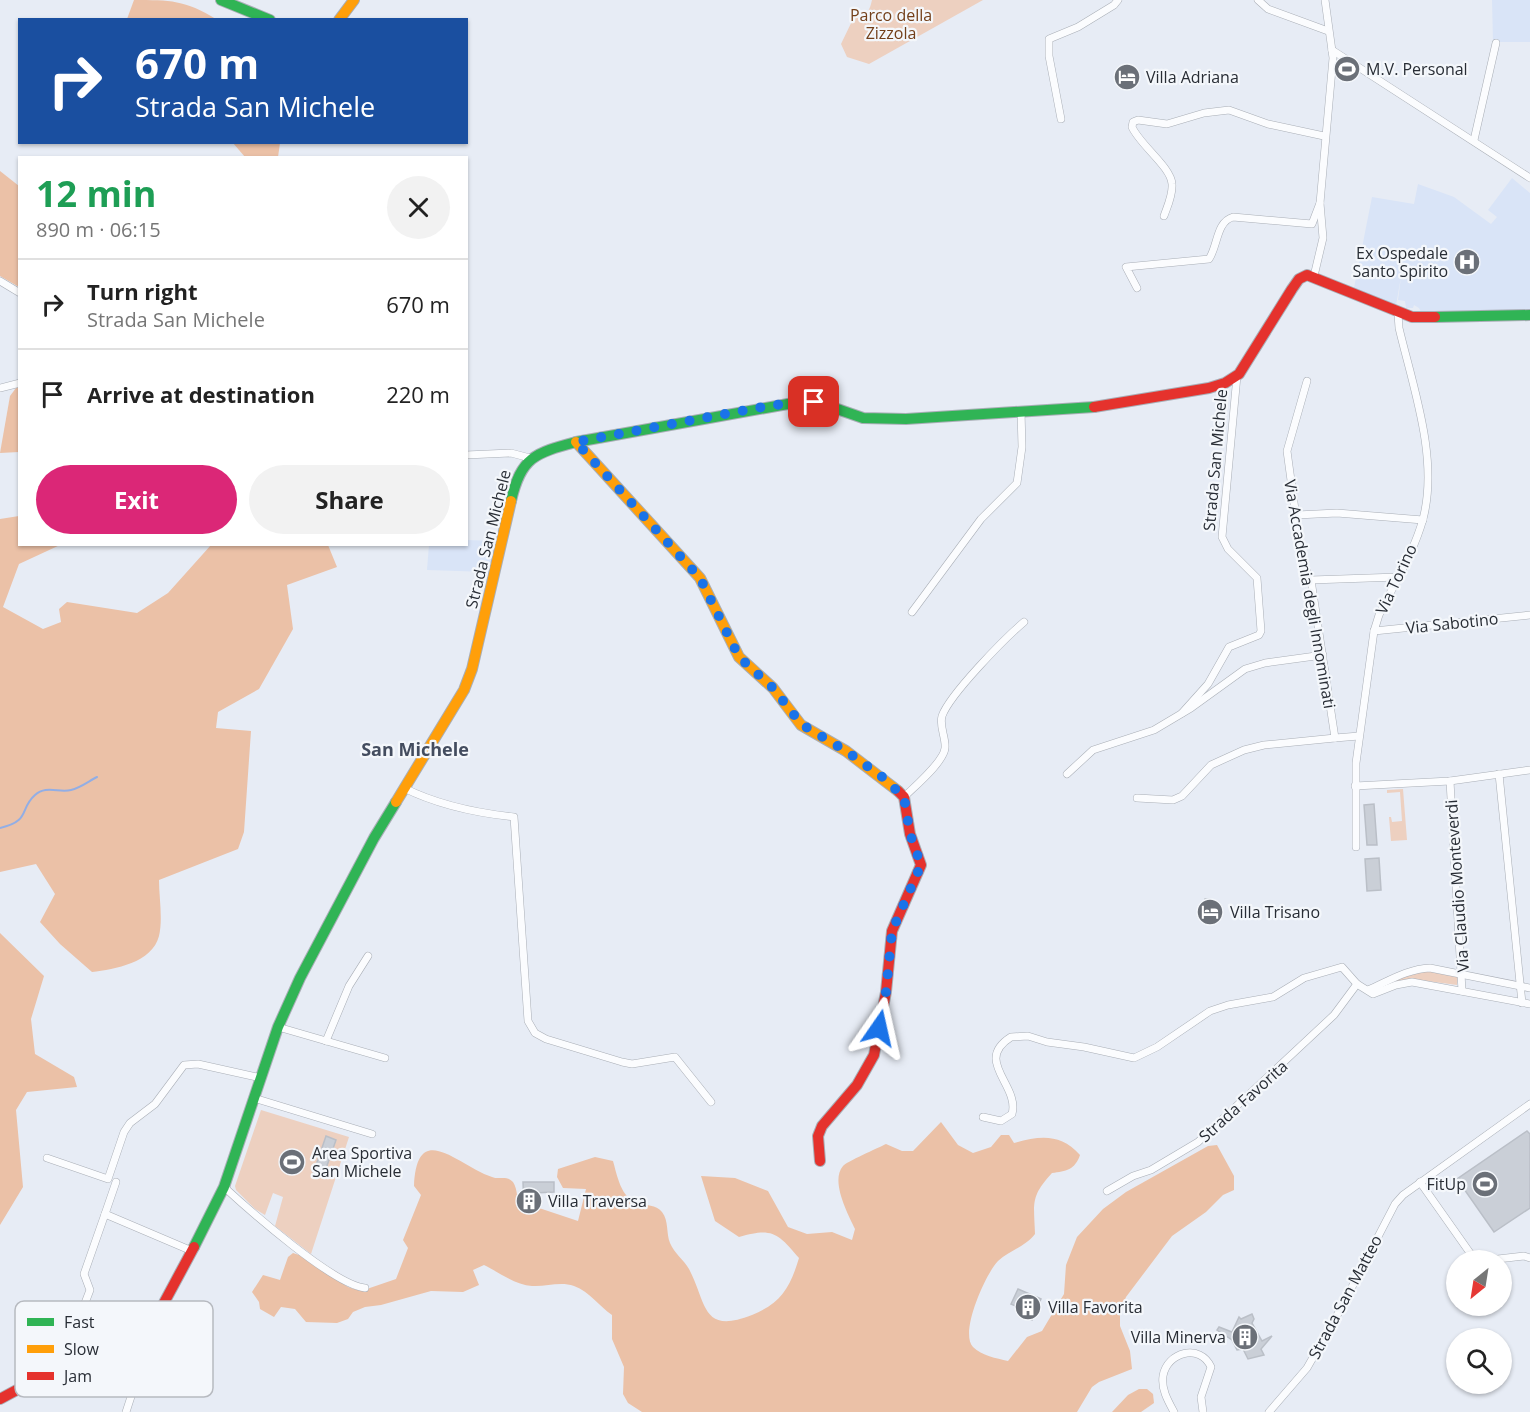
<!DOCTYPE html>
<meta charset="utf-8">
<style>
:root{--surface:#fff;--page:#f2f2f2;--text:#222;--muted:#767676;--line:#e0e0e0;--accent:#db2777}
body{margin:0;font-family:"Open Sans",sans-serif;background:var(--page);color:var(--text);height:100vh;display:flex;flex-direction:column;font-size:22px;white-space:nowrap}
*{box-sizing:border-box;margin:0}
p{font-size:20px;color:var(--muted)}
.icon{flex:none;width:33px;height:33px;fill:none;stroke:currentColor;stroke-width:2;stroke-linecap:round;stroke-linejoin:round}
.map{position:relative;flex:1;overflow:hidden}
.side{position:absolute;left:18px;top:156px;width:450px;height:390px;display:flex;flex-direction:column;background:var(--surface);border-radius:0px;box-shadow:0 2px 4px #0004}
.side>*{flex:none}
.top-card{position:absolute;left:18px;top:18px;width:450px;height:126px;border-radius:0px;box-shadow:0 2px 4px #0004;background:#1a4fa0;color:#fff;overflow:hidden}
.needle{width:39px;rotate:210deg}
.tools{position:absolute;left:1446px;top:1250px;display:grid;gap:12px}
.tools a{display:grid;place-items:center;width:66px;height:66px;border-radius:50%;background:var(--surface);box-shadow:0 2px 4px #0004;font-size:30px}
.pin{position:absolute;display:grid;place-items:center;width:51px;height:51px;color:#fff;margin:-26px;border-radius:12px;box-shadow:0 3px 9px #0006}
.me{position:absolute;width:66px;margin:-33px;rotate:11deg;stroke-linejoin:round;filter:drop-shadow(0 0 4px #0008)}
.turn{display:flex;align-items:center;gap:21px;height:126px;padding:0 18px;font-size:27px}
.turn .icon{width:78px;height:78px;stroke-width:2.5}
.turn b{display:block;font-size:42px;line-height:51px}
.round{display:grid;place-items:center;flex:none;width:63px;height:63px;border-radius:32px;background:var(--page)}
.head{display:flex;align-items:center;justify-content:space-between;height:102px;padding:0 18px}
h1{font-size:36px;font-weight:700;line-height:45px;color:#1e9e55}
.cta{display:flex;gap:12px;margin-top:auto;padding:12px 18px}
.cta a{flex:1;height:69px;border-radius:36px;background:var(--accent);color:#fff;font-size:24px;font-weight:700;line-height:69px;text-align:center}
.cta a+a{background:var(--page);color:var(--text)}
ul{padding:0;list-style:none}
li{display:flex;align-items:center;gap:18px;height:90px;padding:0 18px;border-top:2px solid var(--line)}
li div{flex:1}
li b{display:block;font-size:22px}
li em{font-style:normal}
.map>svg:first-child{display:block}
</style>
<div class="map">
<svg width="1530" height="1412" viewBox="0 0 1530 1412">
<rect width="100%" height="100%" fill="#e7ecf5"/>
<g fill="#d9e4f7">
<polygon points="1492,0 1530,0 1530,42 1493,42"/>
<polygon points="1512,178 1530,193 1530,312 1422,314 1419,308 1414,305 1413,308 1406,308 1405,301 1398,300 1401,277 1396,305 1354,288 1372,197 1414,204 1418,184 1454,197 1491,224 1497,217 1488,210"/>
<polygon points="467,540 496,541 488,572 427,570 429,545 466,544"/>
</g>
<g fill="#edd0c0">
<path d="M872 0H983L869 64 847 57 841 44 854 17C867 15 869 13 872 0Z"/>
<polygon points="1403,789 1407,840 1391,841 1389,817 1391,817 1392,822 1402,821 1400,792 1387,793 1387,790"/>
<polygon points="1424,970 1458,977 1457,985 1412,979 1392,983 1405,975"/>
<polygon points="261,1110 349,1137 311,1254 275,1226 283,1197 273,1193 265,1215 255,1209 236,1190 235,1186"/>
</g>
<g fill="#ebc1a7">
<path d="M134 0C170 0 185 0 216 19H127Z"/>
<polygon points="233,143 280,143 278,157 245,157"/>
<polygon points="0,171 19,186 19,287 0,276"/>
<polygon points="19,384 19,452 0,453 10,396"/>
<path d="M19 516 20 544 60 545 19 564 3 607 43 629 61 622 59 609 67 602 137 613 168 593 211 545H328L337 567 287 585 293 629 259 689 218 712 216 728 251 731 244 832 238 849 159 880C159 897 163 919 159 936 152 963 115 969 92 972L60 944 40 922 55 894 36 864 0 872V519Z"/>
<polygon points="0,933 44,976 31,1019 35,1054 74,1077 77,1087 27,1092 16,1110 23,1187 0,1225"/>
<path d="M941 1122 958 1145 973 1153 991 1147 1001 1135H1009L1014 1143C1040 1136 1060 1133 1080 1155 1075 1170 1066 1171 1052 1173 1030 1197 1034 1203 1035 1234 1025 1247 1010 1250 998 1261 986 1273 959 1333 973 1347 982 1356 996 1358 1008 1361L1027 1337 1042 1331 1064 1294 1066 1265 1077 1237 1103 1209 1126 1192 1208 1146 1217 1145 1234 1176V1190L1223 1195 1206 1212 1172 1236 1126 1297 1120 1314V1326L1130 1351 1132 1369 1099 1382 1092 1387 1077 1412H642L628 1403 623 1394 624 1367 612 1339V1315C599 1306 590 1292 574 1286 560 1281 546 1287 532 1286 516 1285 498 1272 484 1265L473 1270 479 1285 463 1292 431 1291 381 1305 365 1307 353 1312 348 1319 337 1323 306 1322 295 1309 281 1307 274 1317 260 1309 259 1302 252 1292 263 1275 280 1280 288 1257 293 1253 299 1255 348 1287 361 1291 396 1279 408 1248 403 1240 421 1195 414 1186C417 1118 458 1166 492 1177 499 1180 507 1175 513 1182 518 1189 517 1202 519 1209L525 1212 539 1208 578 1221 586 1189 563 1188 557 1177 558 1169 595 1157 613 1161C617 1175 621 1198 637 1203 646 1206 656 1204 662 1212 669 1221 666 1233 670 1243 674 1253 684 1260 689 1269 707 1303 701 1335 752 1315 781 1303 790 1288 799 1258 778 1233 772 1227 739 1237L715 1221 701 1176 735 1178 768 1191 788 1227 807 1234 832 1232 852 1240 855 1229C848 1214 830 1181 843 1166 846 1162 878 1148 886 1144L902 1151H913Z"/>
<polygon points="1139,1389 1147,1389 1153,1394 1154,1403 1141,1412 1112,1412 1128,1395"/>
</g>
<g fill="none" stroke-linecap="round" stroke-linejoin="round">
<path stroke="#92aee5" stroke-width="2" d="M0 828C31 821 19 809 35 795 46 785 59 793 71 790 80 788 89 781 97 777"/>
</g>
<g fill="#cacfd7" stroke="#babfc7" stroke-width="1.5">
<polygon points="1374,804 1377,845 1367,845 1364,805"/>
<polygon points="1379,858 1381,890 1367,891 1365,859"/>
<polygon points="1205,899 1213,900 1213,903 1218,903 1216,922 1203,921"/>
<polygon points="1527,1131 1530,1134 1530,1208 1494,1232 1457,1179"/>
<polygon points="326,1136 336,1140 323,1177 313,1174"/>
<polygon points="523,1182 554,1182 554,1192 534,1193 534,1209 524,1209"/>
<polygon points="1018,1289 1041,1299 1032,1320 1022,1316 1025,1310 1011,1304"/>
<polygon points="1252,1314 1254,1319 1252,1323 1262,1341 1272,1336 1261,1349 1264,1355 1248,1359 1243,1349 1237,1350 1232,1340 1217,1330 1219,1327 1232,1332 1239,1317 1241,1319"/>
</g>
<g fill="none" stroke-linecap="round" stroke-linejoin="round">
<defs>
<g id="street">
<polyline points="1258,0 1268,9 1328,31"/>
<polyline points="1332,50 1530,178"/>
<polyline points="1061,119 1049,56 1049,39 1078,27 1114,5 1118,0"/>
<polyline points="1474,140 1496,43"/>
<path d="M1164 216C1167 207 1173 195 1172 184 1171 167 1140 145 1132 127L1133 122 1138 120 1167 124 1204 113 1229 110 1268 124 1324 136"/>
<polyline points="1314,276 1323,238 1320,203 1333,58 1325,0"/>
<polyline points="0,281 20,293"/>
<path d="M1137 288 1126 267 1209 259C1218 246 1216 222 1233 217L1312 224 1320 203"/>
<polyline points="0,388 20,383"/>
<polyline points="466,455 511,453 530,458"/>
<polyline points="1297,515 1337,513 1423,520"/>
<polyline points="1311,580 1398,577"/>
<polyline points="912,612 981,519 1017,483 1022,447 1021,411"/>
<polyline points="1374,631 1530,615"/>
<polyline points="1182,713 1208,684 1229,647 1259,635 1261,631 1257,578 1228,549 1222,537 1237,376"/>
<polyline points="1335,738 1359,736"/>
<polyline points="1067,774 1093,750 1154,730 1191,708 1245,669 1265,663 1323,655"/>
<polyline points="1499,774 1522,1003"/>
<polyline points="1450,781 1462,991"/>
<polyline points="1355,786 1450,781 1530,770"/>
<path d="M404 788C438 805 477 813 514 817L528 1021 535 1033 546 1039 622 1062 632 1064 675 1057 711 1102"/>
<path d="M904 797C914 787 944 762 945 748 946 737 939 727 942 716 950 694 1005 638 1024 622"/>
<polyline points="1137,798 1173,800 1182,796 1211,765 1244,750 1264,745 1335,738 1311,580 1302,561 1287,451 1307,381"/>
<path d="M1356 847V763L1374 631 1379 615C1394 584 1414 552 1423 519 1439 459 1413 387 1399 328L1398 314"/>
<path d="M1368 990C1389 981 1407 969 1430 968L1530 988"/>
<polyline points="278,1027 385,1058"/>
<polyline points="326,1041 349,986 368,956"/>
<polyline points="254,1098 372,1134"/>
<path d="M983 1117 1001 1121 1012 1114C1020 1085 973 1061 1011 1037L1028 1036 1047 1042 1084 1047 1134 1058 1157 1047 1210 1011 1228 1005 1273 997 1304 978 1342 967 1357 984"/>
<polyline points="47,1158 108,1179 124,1132 130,1123 155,1104 184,1065 198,1064 261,1078"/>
<polyline points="1420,1182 1475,1260"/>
<path d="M224 1187C250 1211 334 1285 365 1288"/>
<polyline points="1107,1191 1133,1176 1151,1170 1198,1142 1334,1015 1357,984 1373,994 1396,985 1412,982 1530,1004"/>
<polyline points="105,1214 116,1182"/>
<polyline points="1489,1260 1524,1256 1530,1258"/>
<polyline points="60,1368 90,1290 84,1274 105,1214 192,1251"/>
<polyline points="126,1412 158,1314"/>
<path d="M1174 1412C1168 1401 1161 1389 1163 1376 1167 1352 1200 1343 1211 1367L1201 1397 1203 1412"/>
<polyline points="1269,1412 1307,1368 1340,1310 1395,1204 1403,1195 1530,1104"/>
</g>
<g id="fast">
<polyline points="221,0 270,20"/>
<polyline points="1435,317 1530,315"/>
<path d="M511 501C521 457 535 453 576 442L799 402 823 404 863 418 906 419 1094 407"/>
<polyline points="194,1247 224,1187 278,1027 300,978 374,838 396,802"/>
</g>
<g id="slow">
<polyline points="339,20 354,0"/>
<polyline points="576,442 700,578 739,657 773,688 801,725 846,751 898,791"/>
<polyline points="396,802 464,690 472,669 511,501"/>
</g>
<g id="jam">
<polyline points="1094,407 1209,388 1225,383 1239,374 1292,289 1299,279 1307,275 1412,317 1435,317"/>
<polyline points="820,1161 818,1136 822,1126 857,1085 874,1055 886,992 892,931 921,865 910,834 904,797 898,791"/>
<polyline points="0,1399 158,1314 194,1247"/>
</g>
</defs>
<use href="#street" stroke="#a9aeb6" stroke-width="8"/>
<use href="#fast" stroke="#a9aeb6" stroke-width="12"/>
<use href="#slow" stroke="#a9aeb6" stroke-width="12"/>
<use href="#jam" stroke="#a9aeb6" stroke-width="12"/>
<use href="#street" stroke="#fbfcfe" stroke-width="7"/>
<use href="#fast" stroke="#30b455" stroke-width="10"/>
<use href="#slow" stroke="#ff9f0a" stroke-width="10"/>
<use href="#jam" stroke="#e5322d" stroke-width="10"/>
</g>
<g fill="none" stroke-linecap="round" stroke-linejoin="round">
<polyline stroke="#1a73e8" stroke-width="10" stroke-dasharray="0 18" points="814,402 773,405 576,442 700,578 739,657 773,688 801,724 846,751 881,776 904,797 910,834 921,865 892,931 886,992 879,1028"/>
</g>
<defs>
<symbol id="stadium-disc" viewBox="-11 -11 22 22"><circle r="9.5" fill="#6b7078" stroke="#f4f7fb"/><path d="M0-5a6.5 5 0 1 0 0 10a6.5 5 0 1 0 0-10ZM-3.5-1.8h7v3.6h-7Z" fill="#fff"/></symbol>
<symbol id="hotel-disc" viewBox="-11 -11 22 22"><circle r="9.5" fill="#6b7078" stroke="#f4f7fb"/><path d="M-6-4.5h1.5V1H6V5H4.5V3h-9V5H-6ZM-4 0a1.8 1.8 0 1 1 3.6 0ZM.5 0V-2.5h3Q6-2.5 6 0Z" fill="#fff"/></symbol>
<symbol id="hospital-disc" viewBox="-11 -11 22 22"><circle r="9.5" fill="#6b7078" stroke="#f4f7fb"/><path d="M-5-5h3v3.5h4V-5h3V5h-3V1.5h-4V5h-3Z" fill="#fff"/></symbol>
<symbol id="building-disc" viewBox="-11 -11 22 22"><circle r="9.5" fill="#6b7078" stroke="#f4f7fb"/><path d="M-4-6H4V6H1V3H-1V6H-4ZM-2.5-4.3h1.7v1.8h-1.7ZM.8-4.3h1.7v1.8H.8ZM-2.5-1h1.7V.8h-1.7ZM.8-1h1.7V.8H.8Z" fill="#fff"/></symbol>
</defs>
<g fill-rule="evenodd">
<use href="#stadium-disc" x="1332" y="54" width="30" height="30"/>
<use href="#hotel-disc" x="1112" y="62" width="30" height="30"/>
<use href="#hospital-disc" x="1452" y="247" width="30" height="30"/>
<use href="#hotel-disc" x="1195" y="897" width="30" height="30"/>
<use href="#stadium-disc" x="277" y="1147" width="30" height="30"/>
<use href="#stadium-disc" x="1470" y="1169" width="30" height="30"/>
<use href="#building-disc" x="514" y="1186" width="30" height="30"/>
<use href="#building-disc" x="1013" y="1292" width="30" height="30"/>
<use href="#building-disc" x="1230" y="1322" width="30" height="30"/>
</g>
<g text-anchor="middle" stroke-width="4.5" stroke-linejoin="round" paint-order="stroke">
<g font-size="16" fill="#733f19" stroke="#f4f7fb">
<text x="891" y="21">Parco della<tspan x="891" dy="18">Zizzola</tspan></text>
</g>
<g font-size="16" fill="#282d35" stroke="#f4f7fb" text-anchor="start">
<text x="1366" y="75">M.V. Personal</text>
<text x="1146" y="83">Villa Adriana</text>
<text x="1448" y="259" text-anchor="end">Ex Ospedale<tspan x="1448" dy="18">Santo Spirito</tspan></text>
<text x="1230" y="918">Villa Trisano</text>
<text x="312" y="1159">Area Sportiva<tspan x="312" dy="18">San Michele</tspan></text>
<text x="1466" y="1190" text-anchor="end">FitUp</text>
<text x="548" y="1207">Villa Traversa</text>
<text x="1048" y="1313">Villa Favorita</text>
<text x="1226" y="1343" text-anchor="end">Villa Minerva</text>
</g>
<g font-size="16" fill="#282d35" stroke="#f4f7fb">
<text transform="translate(1215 460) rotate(-85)" y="6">Strada San Michele</text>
<text transform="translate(488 539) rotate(-76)" y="6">Strada San Michele</text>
<text transform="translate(1396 579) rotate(-65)" y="6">Via Torino</text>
<text transform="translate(1310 594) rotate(80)" y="6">Via Accademia degli Innominati</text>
<text transform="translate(1452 623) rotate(-6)" y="6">Via Sabotino</text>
<text transform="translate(1457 886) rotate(-94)" y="6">Via Claudio Monteverdi</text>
<text transform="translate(1243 1101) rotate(-42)" y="6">Strada Favorita</text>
<text transform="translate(1345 1297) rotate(-62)" y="6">Strada San Matteo</text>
</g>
<g font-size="18" font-weight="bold" fill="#444d5f" stroke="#f4f7fb">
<text x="415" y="756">San Michele</text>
</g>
</g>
<rect x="15" y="1301" width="198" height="96" rx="9" fill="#f4f7fb" stroke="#b7bac0" stroke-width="1.5"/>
<rect x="27" y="1318" width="27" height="8" fill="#30b455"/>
<rect x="27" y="1345" width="27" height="8" fill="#ff9f0a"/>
<rect x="27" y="1372" width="27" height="8" fill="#e5322d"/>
<g font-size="16" fill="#282d35">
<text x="64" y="1328">Fast</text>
<text x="64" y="1355">Slow</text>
<text x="64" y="1382">Jam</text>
</g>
</svg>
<div class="tools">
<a><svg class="needle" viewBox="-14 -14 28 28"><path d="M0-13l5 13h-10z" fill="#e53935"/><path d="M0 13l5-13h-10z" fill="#767676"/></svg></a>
<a><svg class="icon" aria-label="search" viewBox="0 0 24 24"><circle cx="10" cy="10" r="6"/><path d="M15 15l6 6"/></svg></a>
</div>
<div class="pin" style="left:814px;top:402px;background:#d93025"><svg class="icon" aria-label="arrive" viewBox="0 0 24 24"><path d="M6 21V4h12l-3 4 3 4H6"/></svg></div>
<svg class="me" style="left:879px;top:1028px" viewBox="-20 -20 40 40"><path d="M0-17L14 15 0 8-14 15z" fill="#1a73e8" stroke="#fff" stroke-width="4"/></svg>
<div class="top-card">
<div class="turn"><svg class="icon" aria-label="right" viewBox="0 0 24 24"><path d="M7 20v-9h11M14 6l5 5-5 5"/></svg><div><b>670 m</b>Strada San Michele</div></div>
</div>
<section class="side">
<div class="head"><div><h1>12 min</h1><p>890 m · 06:15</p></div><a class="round"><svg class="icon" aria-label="close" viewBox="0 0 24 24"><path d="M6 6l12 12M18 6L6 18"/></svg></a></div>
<ul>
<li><svg class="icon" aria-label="right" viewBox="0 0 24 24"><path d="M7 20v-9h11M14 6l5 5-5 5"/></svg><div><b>Turn right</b><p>Strada San Michele</p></div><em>670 m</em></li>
<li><svg class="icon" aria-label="arrive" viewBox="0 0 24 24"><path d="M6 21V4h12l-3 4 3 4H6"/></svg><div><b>Arrive at destination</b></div><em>220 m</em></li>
</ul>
<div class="cta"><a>Exit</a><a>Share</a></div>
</section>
</div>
